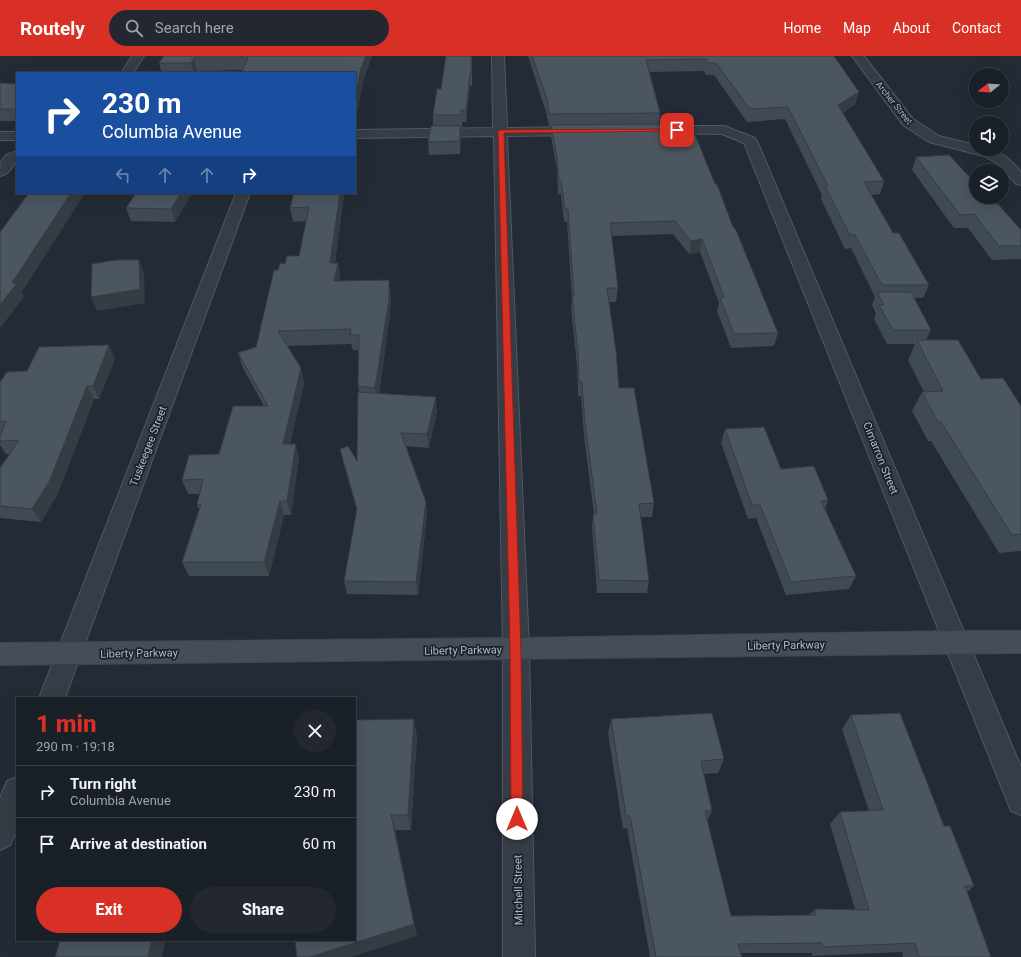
<!DOCTYPE html>
<meta charset="utf-8">
<style>
:root{--surface:#1a2028;--page:#232830;--text:#f1f3f6;--muted:#9fa3a8;--line:#383e45;--accent:#d93025}
body{margin:0;font-family:Roboto,sans-serif;background:var(--page);color:var(--text);height:100vh;display:flex;flex-direction:column;font-size:15px;white-space:nowrap}
*{box-sizing:border-box;margin:0}
p{font-size:13px;color:var(--muted)}
.icon{flex:none;width:22px;height:22px;fill:none;stroke:currentColor;stroke-width:2;stroke-linecap:round;stroke-linejoin:round}
.map{position:relative;flex:1;overflow:hidden}
.drawer{position:absolute;left:16px;top:641px;width:340px;height:244px;display:flex;flex-direction:column;background:var(--surface);border-radius:0px;box-shadow:0 4px 16px #0002,0 0 0 1px var(--line)}
.drawer>*{flex:none}
.hud{position:absolute;left:16px;top:16px;width:340px;height:122px;border-radius:0px;box-shadow:0 4px 16px #0002,0 0 0 1px var(--line);background:#1a4fa0;color:#fff;overflow:hidden}
.needle{width:26px;rotate:253deg}
.controls{position:absolute;left:969px;top:12px;display:grid;gap:8px}
.controls a{display:grid;place-items:center;width:40px;height:40px;border-radius:50%;background:var(--surface);box-shadow:0 4px 16px #0002,0 0 0 1px var(--line);font-size:20px}
.pin{position:absolute;display:grid;place-items:center;width:34px;height:34px;color:#fff;margin:-17px;border-radius:8px;box-shadow:0 2px 6px #0006}
.me{position:absolute;width:44px;margin:-22px;rotate:0deg;stroke-linejoin:round;filter:drop-shadow(0 0 3px #0008)}
.turn{display:flex;align-items:center;gap:14px;height:84px;padding:0 20px;font-size:18px}
.turn .icon{width:52px;height:52px;stroke-width:2.5}
.turn b{display:block;font-size:28px;line-height:34px}
.lanes{display:flex;align-items:center;height:38px;padding:0 20px;background:#0003;justify-content:center;gap:20px;direction:ltr}
.lanes .off{opacity:.35}
.round{display:grid;place-items:center;flex:none;width:42px;height:42px;border-radius:21px;background:var(--page)}
.head{display:flex;align-items:center;justify-content:space-between;height:68px;padding:0 20px}
h1{font-size:24px;font-weight:800;line-height:30px;color:var(--accent)}
.button{display:flex;gap:8px;margin-top:auto;padding:8px 20px}
.button a{flex:1;height:46px;border-radius:24px;background:var(--accent);color:#fff;font-size:16px;font-weight:800;line-height:46px;text-align:center}
.button a+a{background:var(--page);color:var(--text)}
ul{padding:0;list-style:none}
li{display:flex;align-items:center;gap:12px;height:52px;padding:0 20px;border-top:1px solid var(--line)}
li div{flex:1}
li b{display:block;font-size:15px}
li em{font-style:normal}
header{display:flex;align-items:center;gap:24px;box-sizing:border-box;height:56px;padding:0 20px;background:var(--accent);color:#fff}
header strong{font-size:19px}
nav{display:flex;gap:22px;margin-inline-start:auto;font-size:14px}
.search{width:280px;height:36px;background:var(--page);display:flex;align-items:center;gap:10px;box-sizing:border-box;padding:0 14px;border-radius:22px;color:var(--muted);font-size:15px}
.map>svg:first-child{display:block}
</style>
<header>
<strong>Routely</strong>
<div class="search"><svg class="icon" aria-label="search" viewBox="0 0 24 24"><circle cx="10" cy="10" r="6"/><path d="M15 15l6 6"/></svg>Search here</div>
<nav><a>Home</a><a>Map</a><a>About</a><a>Contact</a></nav>
</header>
<div class="map">
<svg width="1021" height="901" viewBox="0 0 1021 901">
<rect width="100%" height="100%" fill="#232b36"/>
<g fill="none" stroke-linecap="round" stroke-linejoin="round">
<defs>
<g id="street">
<polygon points="132,0 144,0 133,17 121,17"/>
<polygon points="492,0 504,0 507,72 582,71 587,72 589,75 587,78 582,79 507,80 529,593 535,901 503,901 503,593 494,80 355,82 355,74 493,72"/>
<path d="M852 0H864L913 63 939 80 976 89V93C998 93 1007 99 1021 116V129L1016 128 1000 109 984 100 929 86 903 69Z"/>
<polygon points="664,70 724,70 755,82 757,85 1021,711 1021,759 1011,755 1007,745 744,87 722,78 659,77 657,74 659,71"/>
<rect x="0" y="76" width="17" height="8"/>
<path d="M17 95C17 105 11 118 0 120 0 105 1 99 17 95Z"/>
<polygon points="236,137 250,137 65,642 39,642"/>
<polygon points="17,721 17,773 10,789 0,794 0,742 7,725"/>
</g>
<polygon id="secondary" points="956,575 1021,575 1021,597 0,609 0,587 516,582"/>
</defs>
<use href="#street" stroke="#515861" stroke-width="2"/>
<use href="#secondary" stroke="#3f4650" stroke-width="2"/>
<use href="#street" fill="#363d47" fill-rule="evenodd"/>
<use href="#secondary" fill="#454d59" fill-rule="evenodd"/>
</g>
<g fill="#404a53">
<polygon points="164,0 372,0 363,25 355,66 355,17 242,14 197,15 196,17 162,17 159,7"/>
<polygon points="472,0 472,30 470,30 466,66 462,66 462,71 460,71 461,83 460,98 429,99 428,86 433,70 433,59 441,33"/>
<polygon points="528,0 834,0 859,36 855,48 843,57 884,125 880,138 871,139 893,177 929,229 923,242 914,242 931,274 926,284 981,323 1021,350 1021,495 999,497 931,385 928,385 912,355 922,336 924,336 908,304 915,288 887,288 874,263 876,258 872,249 875,241 851,192 845,193 821,143 822,139 785,63 747,66 714,19 706,19 704,15 650,16 660,57 659,68 664,72 733,171 778,277 774,290 731,292 717,255 719,247 700,196 689,198 673,178 612,180 618,232 616,246 609,246 619,332 654,447 652,461 641,461 649,525 647,537 597,537 592,471 593,458 594,458 584,380 581,340 578,340 577,309 571,253 572,243 567,166 564,166 561,138 558,138 557,113 551,81 551,70 549,70 546,56"/>
<polygon points="0,27 17,28 17,65 0,65"/>
<polygon points="916,101 994,148 1021,174 1021,203 992,204 968,172 954,172 912,114"/>
<polygon points="192,137 175,166 131,165 126,152"/>
<polygon points="294,137 353,137 353,138 344,139 335,207 338,207 340,221 340,225 391,238 390,258 379,338 437,355 429,392 406,390 426,446 427,459 418,539 347,538 344,525 357,455 343,406 340,393 357,405 359,337 358,330 359,294 353,294 351,288 287,290 301,312 304,327 290,388 299,402 291,459 284,459 269,520 189,520 182,506 199,454 197,449 200,438 188,438 182,424 219,398 264,350 243,312 238,297 256,291 278,214 285,208 299,200 306,165 293,166 290,152"/>
<polygon points="115,303 99,343 94,343 58,437 41,466 0,462 0,412 10,398 6,398 0,389 1,378 0,378 0,326"/>
<polygon points="725,373 781,413 828,444 825,453 856,520 849,533 786,539 756,462 748,463 721,387"/>
<polygon points="851,659 944,770 974,830 967,836 991,901 903,901 902,896 812,900 812,897 741,897 742,901 650,901 627,772 623,773 608,677 611,663 724,703 718,717 704,718 712,755 707,765 731,860 809,859 815,853 855,853 830,768 840,756 869,755 842,673"/>
<polygon points="355,664 417,680 411,774 395,774 417,880"/>
</g>
<g fill="#343c44">
<polygon points="366,0 372,0 363,25 355,66 355,44 361,12"/>
<polygon points="194,2 197,15 196,17 194,17 191,7"/>
<polygon points="470,18 470,30 466,66 466,54"/>
<polygon points="859,36 855,48 835,62 838,49"/>
<polygon points="460,70 461,83 460,98"/>
<polygon points="71,137 85,137 22,236 24,241 1,271 0,271 0,249 12,227"/>
<polygon points="181,137 192,137 175,166 171,153"/>
<polygon points="340,137 344,137 344,139 333,221 330,207"/>
<polygon points="702,183 700,196 689,198 691,185"/>
<polygon points="139,204 144,217 145,247 97,255 91,241"/>
<polygon points="338,207 340,221 337,240 334,225"/>
<polygon points="389,224 391,238 390,258 378,346 375,332"/>
<polygon points="109,289 115,303 99,343 93,330"/>
<polygon points="301,312 304,327 287,403 283,388"/>
<polygon points="87,330 94,343 58,437 41,466 32,453"/>
<polygon points="436,341 437,355 429,392 427,378"/>
<polygon points="296,388 299,402 291,459 287,445"/>
<polygon points="280,445 284,459 269,520 264,506"/>
<polygon points="426,446 427,459 418,539 416,526"/>
<polygon points="414,663 417,680 411,774 408,759"/>
<polygon points="391,759 395,774 417,880 351,901 310,901"/>
<polygon points="152,884 166,884 162,901 148,901"/>
</g>
<g fill="#4b5661" stroke="#343c44">
<polygon points="164,0 366,0 361,12 355,44 355,17 241,17 248,2 194,2 191,7 159,7"/>
<polygon points="446,0 471,0 471,18 470,18 466,54 461,54 461,59 433,59 437,33 441,33"/>
<polygon points="532,0 834,0 859,36 838,49 884,125 864,126 893,177 899,177 929,229 882,229 855,179 850,179 825,130 828,130 788,51 750,53 716,7 708,7 706,3 646,4 660,57 549,58 547,43"/>
<polygon points="0,27 17,28 17,53 0,53"/>
<polygon points="663,68 664,72 692,71 715,128 717,128 733,171 736,174 778,277 734,278 720,242 724,241 702,183 691,185 675,165 610,167 618,232 607,232 616,295 619,332 634,332 654,447 639,448 649,525 599,524 593,458 597,458 585,367 582,326 579,326 578,296 572,240 574,240 568,153 565,153 561,125 559,125 557,101 551,69"/>
<polygon points="431,70 460,70 460,85 428,86"/>
<polygon points="949,99 976,128 976,141 988,141 994,148 998,148 1021,174 1021,190 999,190 974,158 960,159 916,101"/>
<polygon points="29,137 71,137 12,227 17,227 0,249 0,176"/>
<polygon points="136,137 181,137 171,153 126,152"/>
<polygon points="294,137 340,137 330,207 338,207 334,225 389,224 389,243 375,332 358,330 359,279 350,279 351,273 278,275 301,312 283,388 296,388 287,445 280,445 264,506 182,506 201,448 197,449 203,423 182,424 189,399 219,398 233,350 268,350 238,297 256,291 274,214 278,214 280,207 285,208 287,200 299,200 309,151 290,152"/>
<polygon points="116,204 139,204 140,233 91,241 92,208"/>
<polygon points="877,236 911,236 931,274 893,274 879,249 884,249"/>
<polygon points="917,284 958,284 981,323 1003,322 1021,350 1021,478 1012,479 941,366 938,366 922,336 943,335"/>
<polygon points="109,289 93,330 87,330 50,424 32,453 0,450 0,412 19,384 0,385 0,380 6,366 0,365 0,326 7,316 27,315 39,291"/>
<polygon points="358,336 436,341 427,378 401,377 426,446 416,526 344,525 357,453 340,393 348,390 357,405"/>
<polygon points="764,371 781,413 814,410 828,444 821,445 856,520 791,526 760,449 752,449 725,373"/>
<polygon points="712,657 724,703 701,705 712,755 705,755 731,860 816,859 815,853 869,854 840,756 883,754 851,659 900,657 944,770 950,770 974,830 965,830 991,901 919,901 915,887 822,891 822,887 738,888 742,901 656,901 630,760 626,760 611,663"/>
<polygon points="414,663 408,759 391,759 414,868 310,901 297,901 295,884 355,884 355,664"/>
<polygon points="60,884 152,884 148,901 55,901"/>
</g>
<polygon fill="#d93025" stroke="#8d1f18" points="677,73 679,74 679,75 504,77 521,594 523,763 522,767 517,769 513,767 511,763 510,594 498,75 501,74"/>
<g text-anchor="middle" stroke-width="3.5" stroke-linejoin="round" paint-order="stroke">
<g font-size="9" fill="#b1b8c3" stroke="#1b222b">
<text transform="translate(894 47) rotate(51)" y="3">Archer Street</text>
</g>
<g font-size="11" fill="#b1b8c3" stroke="#1b222b">
<text transform="translate(148 390) rotate(-69)" y="4">Tuskeegee Street</text>
<text transform="translate(881 402) rotate(68)" y="4">Cimarron Street</text>
<text transform="translate(786 589) rotate(-1)" y="4">Liberty Parkway</text>
<text transform="translate(463 594) rotate(-1)" y="4">Liberty Parkway</text>
<text transform="translate(139 597) rotate(-1)" y="4">Liberty Parkway</text>
<text transform="translate(518 834) rotate(-91)" y="4">Mitchell Street</text>
</g>
</g>
</svg>
<div class="controls">
<a><svg class="needle" viewBox="-14 -14 28 28"><path d="M0-13l5 13h-10z" fill="#e53935"/><path d="M0 13l5-13h-10z" fill="#9fa3a8"/></svg></a>
<a><svg class="icon" aria-label="sound" viewBox="0 0 24 24"><path d="M4 9h4l5-4v14l-5-4H4zM17 9q2 3 0 6"/></svg></a>
<a><svg class="icon" aria-label="layers" viewBox="0 0 24 24"><path d="M12 4l9 5-9 5-9-5zM3 14l9 5 9-5"/></svg></a>
</div>
<div class="pin" style="left:677px;top:74px;background:#d93025"><svg class="icon" aria-label="arrive" viewBox="0 0 24 24"><path d="M6 21V4h12l-3 4 3 4H6"/></svg></div>
<svg class="me" style="left:517px;top:763px" viewBox="-20 -20 40 40"><circle r="19" fill="#fff"/><path d="M0-13L10 11 0 6-10 11z" fill="#d93025"/></svg>
<div class="hud">
<div class="turn"><svg class="icon" aria-label="right" viewBox="0 0 24 24"><path d="M7 20v-9h11M14 6l5 5-5 5"/></svg><div><b>230 m</b>Columbia Avenue</div></div>
<div class="lanes"><svg class="icon off" aria-label="left" viewBox="0 0 24 24"><path d="M17 20v-9H6M10 6l-5 5 5 5"/></svg><svg class="icon off" aria-label="ahead" viewBox="0 0 24 24"><path d="M12 20V5M6 11l6-6 6 6"/></svg><svg class="icon off" aria-label="ahead" viewBox="0 0 24 24"><path d="M12 20V5M6 11l6-6 6 6"/></svg><svg class="icon" aria-label="right" viewBox="0 0 24 24"><path d="M7 20v-9h11M14 6l5 5-5 5"/></svg></div>
</div>
<section class="drawer">
<div class="head"><div><h1>1 min</h1><p>290 m · 19:18</p></div><a class="round"><svg class="icon" aria-label="close" viewBox="0 0 24 24"><path d="M6 6l12 12M18 6L6 18"/></svg></a></div>
<ul>
<li><svg class="icon" aria-label="right" viewBox="0 0 24 24"><path d="M7 20v-9h11M14 6l5 5-5 5"/></svg><div><b>Turn right</b><p>Columbia Avenue</p></div><em>230 m</em></li>
<li><svg class="icon" aria-label="arrive" viewBox="0 0 24 24"><path d="M6 21V4h12l-3 4 3 4H6"/></svg><div><b>Arrive at destination</b></div><em>60 m</em></li>
</ul>
<div class="button"><a>Exit</a><a>Share</a></div>
</section>
</div>
